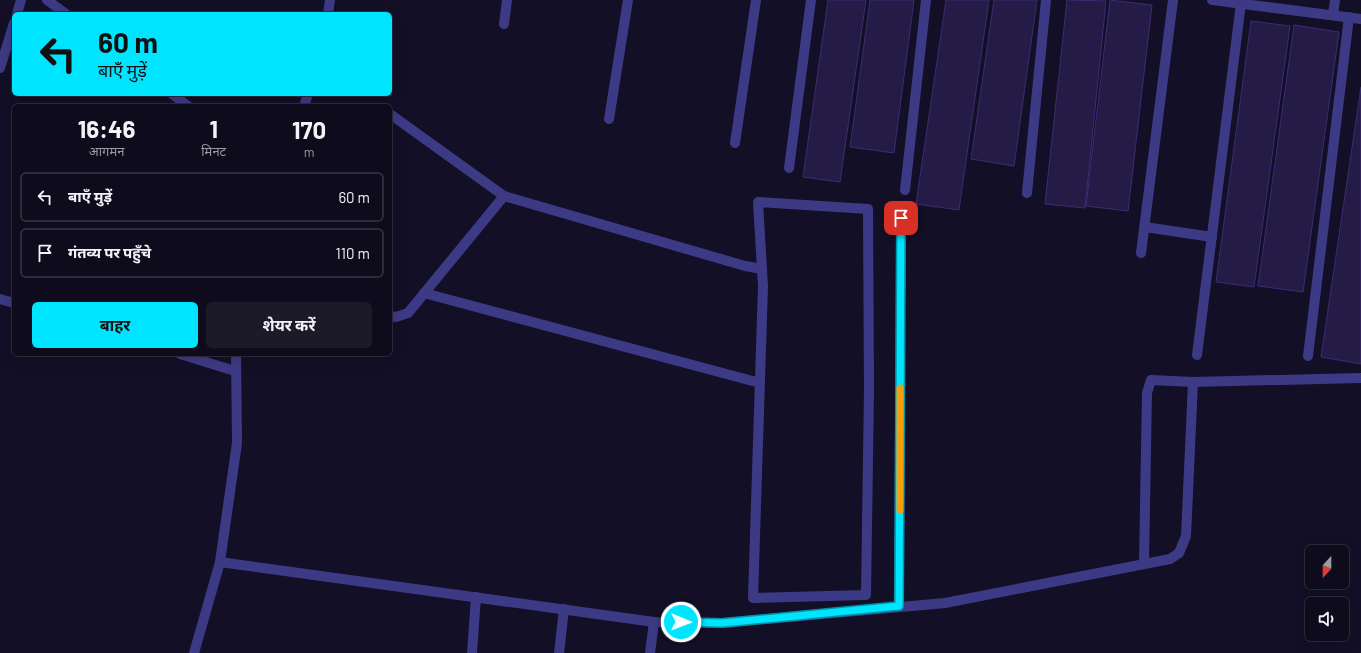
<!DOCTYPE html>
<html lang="hi">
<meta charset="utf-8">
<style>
:root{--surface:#0e0b1c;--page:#1c1929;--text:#f1f3f6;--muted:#9b9ba3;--line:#2e2b3b;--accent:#00e5ff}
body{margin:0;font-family:Barlow,"Noto Sans Devanagari",sans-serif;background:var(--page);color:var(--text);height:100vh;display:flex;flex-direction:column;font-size:15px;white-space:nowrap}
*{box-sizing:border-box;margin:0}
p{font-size:13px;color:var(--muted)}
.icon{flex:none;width:22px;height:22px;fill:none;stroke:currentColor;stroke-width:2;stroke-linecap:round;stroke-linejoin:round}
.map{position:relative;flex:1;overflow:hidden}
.details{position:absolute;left:12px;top:104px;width:380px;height:252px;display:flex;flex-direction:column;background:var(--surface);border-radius:6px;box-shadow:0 4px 16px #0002,0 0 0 1px var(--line)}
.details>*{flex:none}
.hud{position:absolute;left:12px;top:12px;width:380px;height:84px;border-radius:6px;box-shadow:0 4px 16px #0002,0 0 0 1px var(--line);background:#00e5ff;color:#111;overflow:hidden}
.needle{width:26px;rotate:201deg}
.controls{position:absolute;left:1305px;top:545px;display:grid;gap:8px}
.controls a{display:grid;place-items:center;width:44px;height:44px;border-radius:6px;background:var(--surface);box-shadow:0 4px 16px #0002,0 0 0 1px var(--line);font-size:20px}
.pin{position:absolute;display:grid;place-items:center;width:34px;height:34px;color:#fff;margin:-17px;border-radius:8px;box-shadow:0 2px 6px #0006}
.me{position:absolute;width:44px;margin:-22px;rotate:91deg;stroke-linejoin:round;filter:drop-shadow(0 0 3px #0008)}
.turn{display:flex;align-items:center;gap:14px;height:84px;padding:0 20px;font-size:18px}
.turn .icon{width:52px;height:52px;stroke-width:2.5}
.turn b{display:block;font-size:28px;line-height:34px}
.eta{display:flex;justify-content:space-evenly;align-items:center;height:68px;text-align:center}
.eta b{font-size:24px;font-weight:700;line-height:28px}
.button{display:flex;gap:8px;margin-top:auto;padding:8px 20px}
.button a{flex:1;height:46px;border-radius:6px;background:var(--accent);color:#111;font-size:16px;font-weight:700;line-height:46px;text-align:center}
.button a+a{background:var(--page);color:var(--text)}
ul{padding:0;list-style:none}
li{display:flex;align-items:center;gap:12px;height:50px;margin:0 8px 6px;padding:0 12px;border:2px solid var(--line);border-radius:6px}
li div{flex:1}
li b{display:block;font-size:15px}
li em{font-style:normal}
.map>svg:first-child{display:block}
</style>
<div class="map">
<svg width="1361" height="653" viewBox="0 0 1361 653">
<rect width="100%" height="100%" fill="#130f26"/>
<g fill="#241b47" stroke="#3b2d73">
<polygon points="828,0 866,0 840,182 803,177"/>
<polygon points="870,0 914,0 894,153 850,147"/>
<polygon points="946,0 989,0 959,210 916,204"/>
<polygon points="994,0 1037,0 1014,166 971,159"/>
<polygon points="1067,0 1106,1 1085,208 1045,204"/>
<polygon points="1110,0 1152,5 1128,211 1086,206"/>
<polygon points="1251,21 1290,26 1254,287 1216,282"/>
<polygon points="1294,25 1339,32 1303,292 1258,286"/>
<polygon points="1361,87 1361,364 1321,357"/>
</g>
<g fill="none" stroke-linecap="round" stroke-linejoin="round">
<g stroke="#3d3a85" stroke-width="10">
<polyline points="47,0 66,14"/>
<polyline points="1212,0 1361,19"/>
<polyline points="17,14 21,0"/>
<polyline points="328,14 330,0"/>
<polyline points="1333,15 1335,0"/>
<polyline points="504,24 507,0"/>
<polyline points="0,68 14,23"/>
<polyline points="172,94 188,106"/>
<polyline points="304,106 308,94"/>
<polyline points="390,114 504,196 745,266 762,269"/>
<polyline points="609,119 628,0"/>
<polyline points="735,143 756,0"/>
<polyline points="789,168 811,0"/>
<polyline points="905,190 926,0"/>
<polyline points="1027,193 1046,0"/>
<polygon points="758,202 868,209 869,389 866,595 753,598 763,286"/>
<polyline points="1145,227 1212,237"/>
<polyline points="1141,253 1173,0"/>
<polyline points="424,293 760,383"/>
<polyline points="0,299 14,303"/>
<polyline points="390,316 396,317 408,313 504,196"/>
<polyline points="180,354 235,371"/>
<polyline points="1197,355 1241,3"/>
<polyline points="1308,356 1349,17"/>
<polyline points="220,562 654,622 722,623 945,603 1170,559 1179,553 1186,536 1193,382"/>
<polyline points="1144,563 1147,393 1151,380 1193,382 1361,378"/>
<polyline points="899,606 901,218"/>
<polyline points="194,653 220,562 237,443 236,354"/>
<polyline points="472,653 476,597"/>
<polyline points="559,653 564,609"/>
<polyline points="650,653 654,622"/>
</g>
</g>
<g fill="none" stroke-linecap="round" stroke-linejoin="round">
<defs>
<polyline id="route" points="681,622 722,623 899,606 901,218"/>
</defs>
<use href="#route" stroke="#0095a6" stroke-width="10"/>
<use href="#route" stroke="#00e5ff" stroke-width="7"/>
<polyline stroke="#f59e0b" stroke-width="7" points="900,510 900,388"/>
</g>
</svg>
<div class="controls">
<a><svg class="needle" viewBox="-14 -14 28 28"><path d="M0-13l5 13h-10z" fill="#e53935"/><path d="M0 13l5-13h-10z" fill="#9b9ba3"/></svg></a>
<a><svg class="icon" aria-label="sound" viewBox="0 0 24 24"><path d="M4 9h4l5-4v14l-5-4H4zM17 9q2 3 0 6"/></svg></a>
</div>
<div class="pin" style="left:901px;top:218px;background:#d93025"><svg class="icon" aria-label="arrive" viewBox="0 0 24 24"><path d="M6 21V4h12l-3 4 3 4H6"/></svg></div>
<svg class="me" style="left:681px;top:622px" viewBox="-20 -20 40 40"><circle r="17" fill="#00e5ff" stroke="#fff" stroke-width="3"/><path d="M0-11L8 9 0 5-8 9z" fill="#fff"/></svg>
<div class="hud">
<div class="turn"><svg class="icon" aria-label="left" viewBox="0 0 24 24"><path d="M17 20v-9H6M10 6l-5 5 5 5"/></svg><div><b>60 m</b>बाएँ मुड़ें</div></div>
</div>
<section class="details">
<div class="eta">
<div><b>16:46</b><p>आगमन</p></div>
<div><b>1</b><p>मिनट</p></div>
<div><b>170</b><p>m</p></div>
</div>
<ul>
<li><svg class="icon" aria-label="left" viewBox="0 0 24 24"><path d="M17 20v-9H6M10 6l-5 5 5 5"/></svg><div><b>बाएँ मुड़ें</b></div><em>60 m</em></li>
<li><svg class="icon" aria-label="arrive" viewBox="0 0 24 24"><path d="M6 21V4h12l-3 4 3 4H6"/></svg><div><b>गंतव्य पर पहुँचे</b></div><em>110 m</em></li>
</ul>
<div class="button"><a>बाहर</a><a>शेयर करें</a></div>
</section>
</div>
